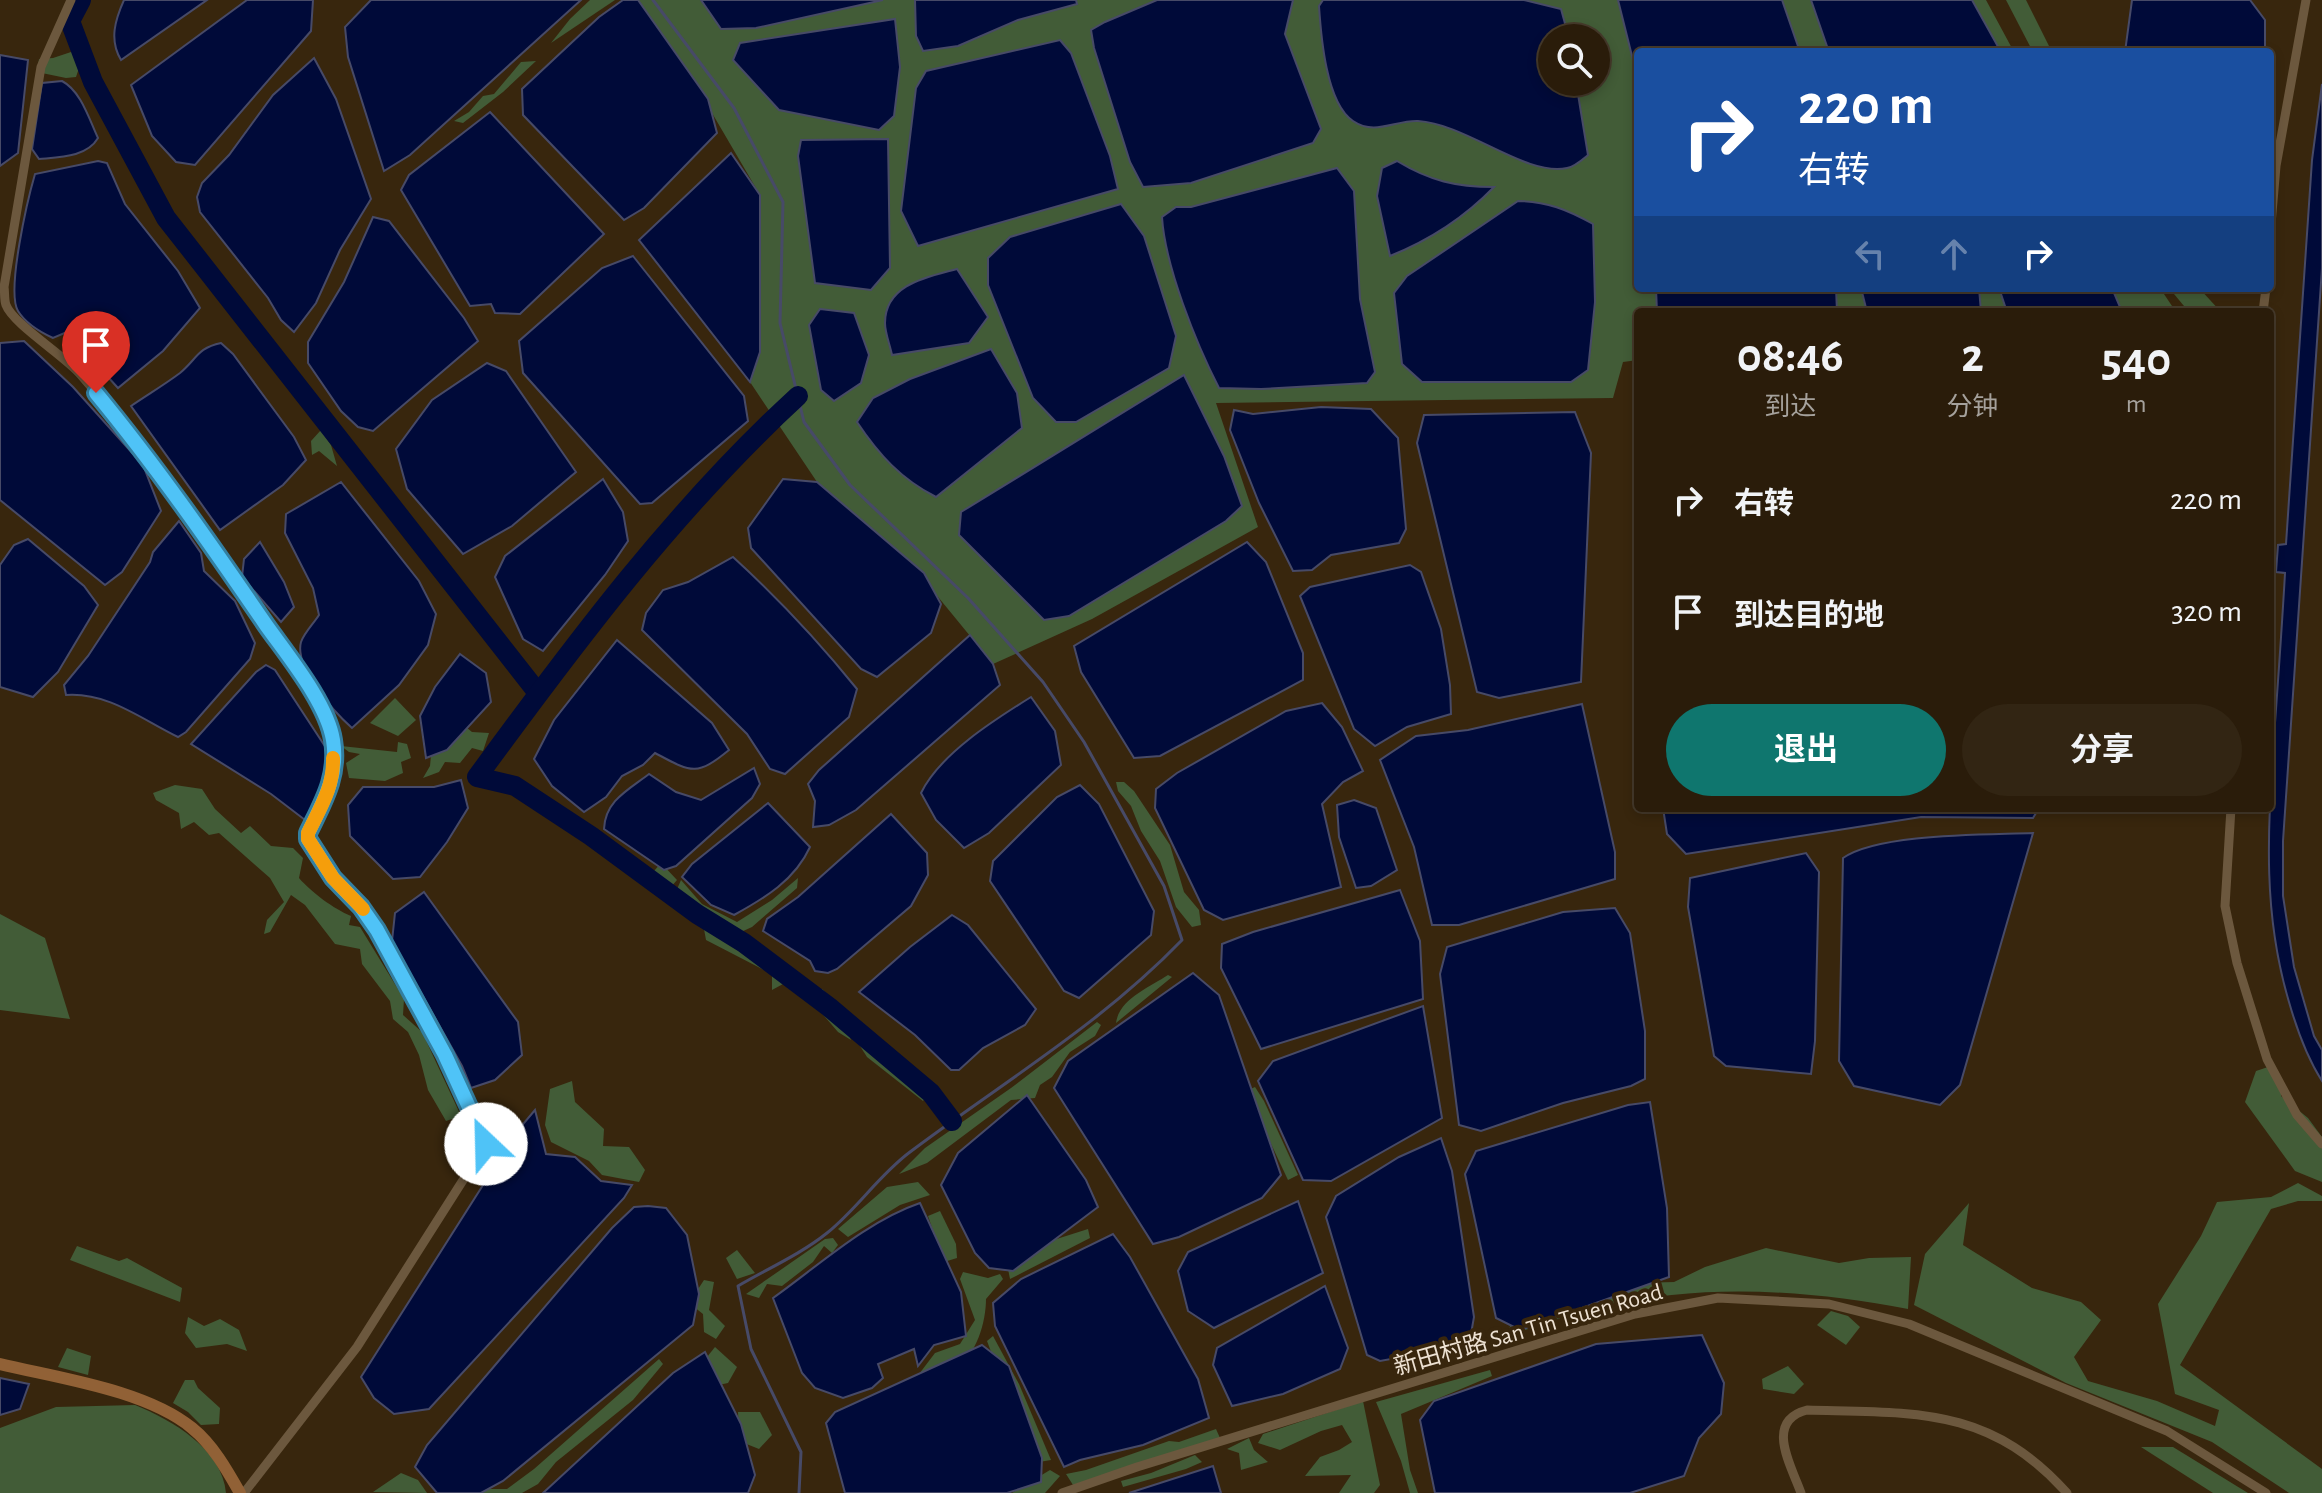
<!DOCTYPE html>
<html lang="zh">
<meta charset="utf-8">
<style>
:root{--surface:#2a1c0a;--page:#322513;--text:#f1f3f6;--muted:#a5a19c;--line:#463a2b;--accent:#0f766e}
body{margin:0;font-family:"Alegreya Sans","Noto Sans SC",sans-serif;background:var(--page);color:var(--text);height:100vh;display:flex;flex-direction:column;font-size:30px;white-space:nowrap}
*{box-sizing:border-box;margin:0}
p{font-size:26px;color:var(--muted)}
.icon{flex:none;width:44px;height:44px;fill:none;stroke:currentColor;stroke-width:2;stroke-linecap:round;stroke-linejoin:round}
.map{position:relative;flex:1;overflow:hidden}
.details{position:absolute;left:1634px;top:308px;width:640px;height:504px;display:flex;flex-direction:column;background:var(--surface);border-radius:8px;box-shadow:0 4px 12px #0003,0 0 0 2px var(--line)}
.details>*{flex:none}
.guide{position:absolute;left:1634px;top:48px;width:640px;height:244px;border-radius:8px;box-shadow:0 4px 12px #0003,0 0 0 2px var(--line);background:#1a4fa0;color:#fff;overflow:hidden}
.tools{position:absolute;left:1538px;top:24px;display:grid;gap:16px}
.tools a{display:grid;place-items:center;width:72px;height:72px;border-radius:50%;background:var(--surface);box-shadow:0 4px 12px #0003,0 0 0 2px var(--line);font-size:40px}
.pin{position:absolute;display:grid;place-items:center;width:68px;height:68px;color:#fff;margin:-82px -34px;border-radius:50% 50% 50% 0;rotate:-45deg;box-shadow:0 0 8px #0007}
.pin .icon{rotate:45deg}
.me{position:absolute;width:88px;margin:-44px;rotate:336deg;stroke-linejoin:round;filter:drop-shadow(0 0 6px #0008)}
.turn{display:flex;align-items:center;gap:28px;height:168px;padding:0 32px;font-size:36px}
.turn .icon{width:104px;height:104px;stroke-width:2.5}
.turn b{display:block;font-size:56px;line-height:68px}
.lanes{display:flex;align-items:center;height:76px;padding:0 32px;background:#0003;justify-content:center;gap:40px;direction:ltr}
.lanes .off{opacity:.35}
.eta{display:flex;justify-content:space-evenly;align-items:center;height:136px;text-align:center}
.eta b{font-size:48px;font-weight:700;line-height:56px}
.cta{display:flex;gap:16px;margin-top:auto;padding:16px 32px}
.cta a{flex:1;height:92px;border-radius:48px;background:var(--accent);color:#fff;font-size:32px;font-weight:700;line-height:92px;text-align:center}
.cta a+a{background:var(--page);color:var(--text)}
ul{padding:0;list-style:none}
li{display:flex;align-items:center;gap:24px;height:112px;padding:0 32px}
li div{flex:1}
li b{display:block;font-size:30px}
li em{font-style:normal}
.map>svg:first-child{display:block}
</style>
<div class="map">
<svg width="2322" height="1493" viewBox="0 0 2322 1493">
<rect width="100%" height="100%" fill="#38260d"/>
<g fill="#425c37" fill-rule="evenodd">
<polygon points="590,0 615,0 551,43 570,19"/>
<path d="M638 0H1986L2014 52H1638V288H2160L2176 312H1638V360L1623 362 1613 398 1216 403 1258 527 1092 619 993 664 934 592 817 482 750 382 760 346V195L712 113ZM1552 38H1596V82H1552Z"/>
<polygon points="2006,0 2026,0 2052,52 2033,52"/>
<polygon points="74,51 79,68 76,77 66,78 37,72 39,59 53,58"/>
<polygon points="536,61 503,92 463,123 454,121 469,112 483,96 494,94 521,62"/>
<polygon points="2169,288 2199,288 2221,312 2189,312"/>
<polygon points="321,430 331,445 337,466 319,451 312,455 311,441"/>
<polygon points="395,698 416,720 398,736 370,723"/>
<polygon points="461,723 472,732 489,733 483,751 472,748 460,763 445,762 439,772 423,778 430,766 433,734"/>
<polygon points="398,742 407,744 411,758 401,762 403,773 385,781 349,778 346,763 360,754 349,752 341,746 397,752"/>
<polygon points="1116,782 1124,782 1134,791 1170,845 1184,892 1199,910 1201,925 1192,927 1176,907 1160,861 1141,831 1131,806 1118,791"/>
<path d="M175 785 202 789 215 809 241 833 250 826 271 846 293 848 303 858 299 878C311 892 334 909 351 916L349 925 360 927 404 999 403 1015 422 1032 461 1116 446 1121 428 1090 419 1055 408 1032 393 1019 390 1001 362 964 360 949 335 944 305 905 291 895 270 932 264 934 267 920 284 902 270 878 219 833 209 835 194 822 181 829 179 813 156 800 153 793Z"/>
<polygon points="634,860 654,871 661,863 677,880 664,895 656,892 631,871"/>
<polygon points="798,878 797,888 752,927 741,932 736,928 730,930 716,917 683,910 672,901 681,880 702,904 737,922 772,900"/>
<polygon points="0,914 45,938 70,1019 0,1010"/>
<path d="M704 929C738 939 761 971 796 976L794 989 783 984 772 990V974L706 940Z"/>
<path d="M1168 975 1172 977 1116 1023C1119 999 1150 987 1168 975Z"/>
<polygon points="822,989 853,1018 847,1031 851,1040 838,1032 807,996"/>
<polygon points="1097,1022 1101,1025 1095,1036 1070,1052 1052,1077 1040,1085 1035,1098 1011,1100 927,1163 899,1174 925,1148 1011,1088"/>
<polygon points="855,1038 916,1087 925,1098 923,1101 867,1057"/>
<polygon points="2271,1066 2283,1080 2281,1096 2308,1118 2322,1137 2322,1182 2295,1171 2245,1102 2256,1071"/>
<polygon points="572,1081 575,1102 604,1129 603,1146 629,1147 645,1170 639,1182 602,1175 589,1161 551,1142 545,1125 550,1089"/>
<polygon points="1255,1087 1264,1101 1298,1175 1288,1180 1246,1091"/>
<polygon points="918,1182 930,1195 900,1205 848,1237 838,1229 887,1187"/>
<polygon points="2298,1183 2322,1196 2322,1201 2298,1201 2271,1209 2180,1365 2322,1469 2322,1493 2289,1493 2212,1442 2066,1383 1914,1305 1925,1254 1969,1203 1963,1245 2032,1288 2081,1302 2101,1320 2074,1357 2088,1381 2157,1401 2215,1426 2219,1410 2175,1394 2158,1304 2201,1236 2217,1202 2271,1197"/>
<polygon points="940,1211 956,1244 957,1258 944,1262 928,1216"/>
<polygon points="1088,1229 1090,1238 1010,1279 1007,1264 1041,1244"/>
<polygon points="833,1238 838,1245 832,1253 824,1246 813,1262 782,1286 767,1284 759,1298 746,1294 825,1239"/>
<polygon points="77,1246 119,1261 127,1258 182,1288 180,1302 70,1260"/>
<path d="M1766 1248 1839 1263 1869 1258 1911 1257 1908 1309C1808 1290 1705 1283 1605 1306 1572 1313 1539 1326 1507 1336L1514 1313 1602 1284 1674 1282 1705 1267Z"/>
<polygon points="737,1250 755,1273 737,1279 726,1258"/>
<path d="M963 1272 988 1278 1000 1274 1003 1279 986 1299C986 1321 977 1357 954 1367 942 1372 928 1374 916 1378L935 1353 960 1344 975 1320 960 1279Z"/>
<polygon points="704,1280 714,1282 709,1310 725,1326 716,1339 704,1332 703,1314 689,1303"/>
<polygon points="1831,1311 1848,1316 1860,1327 1846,1345 1817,1325"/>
<polygon points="188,1317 204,1326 220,1319 239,1330 247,1351 227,1344 196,1348 185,1333"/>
<polygon points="993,1336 1019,1384 1051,1460 1033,1463 987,1341"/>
<polygon points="715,1347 737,1367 728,1383 714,1386 699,1367"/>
<polygon points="67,1348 91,1356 88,1375 58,1367"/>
<polygon points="659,1359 663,1364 633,1400 556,1462 538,1484 522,1493 466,1493 470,1489 507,1489 534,1469"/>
<polygon points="1788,1366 1804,1384 1794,1394 1763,1389 1762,1379"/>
<polygon points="1490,1370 1492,1376 1401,1414 1410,1470 1418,1493 1410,1493 1401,1461 1376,1402"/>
<polygon points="185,1380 194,1380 198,1388 220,1408 219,1424 201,1425 188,1412 173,1403"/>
<polygon points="1363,1401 1380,1485 1374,1493 1339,1493 1351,1475 1305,1476 1320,1457 1339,1450 1352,1442 1342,1425 1321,1431 1280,1450 1258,1443 1263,1434"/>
<path d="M135 1405C172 1420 222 1449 226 1493H0V1428L56 1407Z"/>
<polygon points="738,1412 760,1412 772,1435 759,1449 739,1441"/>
<polygon points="1216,1429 1220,1438 1073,1485 1066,1474 1086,1470 1169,1441 1179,1442"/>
<polygon points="1249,1438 1254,1450 1268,1462 1241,1470 1239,1453 1227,1449"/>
<polygon points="2141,1447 2173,1447 2248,1493 2213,1493"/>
<polygon points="1195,1455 1202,1462 1186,1469 1123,1487 1121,1481 1151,1473"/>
<polygon points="1050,1470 1060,1476 1045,1493 1012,1493"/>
<polygon points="401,1473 418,1480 427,1493 373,1492"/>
</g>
<g fill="#000a39" stroke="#474a67" stroke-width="2">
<path d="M124 0H207L121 60C109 40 115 20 124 0Z"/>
<polygon points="247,0 313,0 311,31 195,165 176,162 152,136 131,85"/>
<polygon points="371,0 581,0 410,155 384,171 348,57 345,27"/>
<polygon points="623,0 638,0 708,99 717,133 644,208 624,220 523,115 522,89 599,17"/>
<polygon points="701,0 883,0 756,28 721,29"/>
<polygon points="915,0 1076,0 1077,4 1018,20 958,46 923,51 916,36"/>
<polygon points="1157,0 1293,0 1285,34 1321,129 1313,143 1191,183 1143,187 1130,162 1094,48 1091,30 1105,22"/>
<path d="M1323 0H1524L1561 9 1569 38H1552V82H1576L1588 155C1582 160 1574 167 1567 168 1526 177 1467 124 1418 121 1395 120 1375 136 1353 121 1326 103 1321 36 1319 6Z"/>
<polygon points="1618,0 1782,0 1800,52 1638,52 1638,80"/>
<polygon points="1811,0 1972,0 2001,52 1829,52"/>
<polygon points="2132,0 2250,0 2265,20 2265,52 2125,52"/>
<polygon points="895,19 900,67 894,116 879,130 779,110 733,60 740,43"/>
<polygon points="1060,40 1071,53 1110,156 1118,189 918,246 901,211 916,88 926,71"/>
<polygon points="0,55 28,60 18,153 0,166"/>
<polygon points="314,58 336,99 371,199 340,250 316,303 294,332 281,320 268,298 200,212 197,197 202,183 229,155 273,95"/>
<path d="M62 81C81 91 89 119 98 138 87 157 60 157 39 159L32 149 42 83Z"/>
<path d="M2322 84V268L2283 841V896L2294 967 2314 1036 2322 1050V1081C2306 1056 2297 1030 2289 1002 2262 911 2268 830 2274 737 2278 682 2282 627 2285 573L2276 572 2278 545 2286 544 2312 160Z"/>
<polygon points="490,112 604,234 520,314 495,313 491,304 470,306 401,190 409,175"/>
<polygon points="888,139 890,268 871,290 815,283 798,156 801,140"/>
<polygon points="731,153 760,195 760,352 750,382 639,240"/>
<path d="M98 161 107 163 125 204 178 271 200 308 163 351 118 388 67 332 53 338C40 332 26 324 18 311 6 291 28 198 35 174Z"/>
<path d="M1397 161C1430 181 1456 187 1494 187 1464 218 1430 240 1390 256L1377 196 1382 168Z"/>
<path d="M1337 168 1354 191 1360 299 1375 372 1367 383 1261 389 1219 388C1196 343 1165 266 1162 217L1176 207H1191Z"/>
<path d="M1518 201C1546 201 1568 210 1593 224L1595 302 1588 370 1571 382H1422L1402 364 1394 293 1407 276Z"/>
<polygon points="1121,204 1144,236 1176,336 1169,368 1076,422 1056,422 1033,398 988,285 988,258 1010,237"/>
<polygon points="373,217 389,221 464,318 478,341 373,431 358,427 341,411 308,363 308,342 344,282"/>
<polygon points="633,256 744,396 748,421 652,503 640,504 523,373 519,341 602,268"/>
<path d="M957 269 988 317 969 343 892 355C890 345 885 333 885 323 885 284 928 277 957 269Z"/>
<polygon points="1656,288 1836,288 1837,312 1657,312"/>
<polygon points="1861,288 1979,288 1981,312 1867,312"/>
<polygon points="1999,288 2112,288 2120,307 2092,312 2007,312"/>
<polygon points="820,309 854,313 869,355 861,383 834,401 821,390 809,325"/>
<polygon points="24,341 73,387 143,465 161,511 122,572 105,585 0,500 0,343"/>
<path d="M221 343 233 354 294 437 306 460 283 485 220 530 131 406C147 395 164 385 180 373 197 359 197 348 221 343Z"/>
<path d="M991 349 1017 393 1022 428 936 497C901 479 879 455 857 422L873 398 910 379Z"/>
<polygon points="487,363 506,371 576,472 512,526 463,554 407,489 396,449 432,400"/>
<polygon points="1184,375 1224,456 1242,506 1226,521 1069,616 1044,620 959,535 961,512"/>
<polygon points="1321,407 1371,409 1398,438 1406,529 1399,543 1331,555 1312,570 1293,571 1259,503 1230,430 1234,410 1253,414"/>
<polygon points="1575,412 1591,453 1581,682 1499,698 1477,692 1417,443 1424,415"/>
<polygon points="603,479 623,512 628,541 605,575 543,651 523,639 495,577 505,556"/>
<polygon points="783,479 817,482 924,573 941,604 931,633 877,677 861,669 751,548 748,528"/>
<path d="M341 482 419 581 436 614 428 645 399 685 352 728C334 712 294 667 301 642 304 633 314 623 319 615L313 588 285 533 286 514Z"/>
<path d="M179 521 201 553 204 571 235 601 255 643 250 659 186 732 178 737C141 719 108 692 66 695L64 685 88 656 150 562 153 552Z"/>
<polygon points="28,539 84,586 98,605 58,672 33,697 0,687 0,565 14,545"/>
<polygon points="260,542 284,582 294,607 281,622 242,577 244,559"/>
<polygon points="1247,542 1266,562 1303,653 1303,680 1160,756 1134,758 1081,672 1074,646"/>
<path d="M733 557C778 598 819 642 857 689L849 717 785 774 770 769 747 734 642 630 646 613 663 590 688 582Z"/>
<polygon points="1410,565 1421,572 1441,629 1450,685 1451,714 1407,727 1375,746 1354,729 1300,596 1310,587"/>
<polygon points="970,635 993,664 1000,685 856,810 829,825 813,827 815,801 808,784 819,770"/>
<path d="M617 640 712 723 729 750C696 777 691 772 655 753L643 765 622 776 606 797 584 812 552 786 534 759 554 720Z"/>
<polygon points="460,654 486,673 491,702 447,750 426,758 420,716 435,687"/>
<polygon points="266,665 275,670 330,754 329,804 309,823 271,794 191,744 256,672"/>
<path d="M1031 697 1055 731 1061 765 989 833 964 848 936 820 921 793C940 754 994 720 1031 697Z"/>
<polygon points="1322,703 1342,727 1363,771 1343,782 1322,804 1341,887 1223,920 1204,910 1155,808 1156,789 1177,773 1286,711"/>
<polygon points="1582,704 1615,852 1615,879 1459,925 1432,925 1414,847 1380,760 1416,736 1468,730"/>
<path d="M754 768 760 784 752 798 676 866 664 870 604 829C605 801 628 790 649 774L676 792 701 800Z"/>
<polygon points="461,780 468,808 447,842 420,877 393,879 350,836 348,805 363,787 434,787"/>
<polygon points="1080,785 1099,804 1154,911 1151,935 1079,998 1064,991 990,881 993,861 1057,797"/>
<polygon points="1354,800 1376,808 1397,870 1371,886 1356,888 1339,837 1337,805"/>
<path d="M768 803 810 847C795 880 765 898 734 915L711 905 682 877 692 864Z"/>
<polygon points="1663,808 2039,808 2033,818 1921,817 1686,854 1667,834"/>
<polygon points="891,814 927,853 928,875 911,906 837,969 828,973 815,971 810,961 763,931 767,919 798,897"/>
<path d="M2033 833 1960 1085 1940 1105 1854 1086 1839 1061 1843 858C1879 833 1986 835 2033 833Z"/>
<polygon points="1806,853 1819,872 1815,1041 1811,1074 1726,1066 1714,1056 1688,907 1690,878"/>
<polygon points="1400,890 1420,941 1423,999 1261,1049 1221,968 1222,944 1253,932"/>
<polygon points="424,892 518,1022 522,1055 495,1080 471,1088 462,1066 392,941 395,913"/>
<polygon points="1615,908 1630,933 1645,1031 1645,1079 1631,1086 1563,1103 1481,1131 1459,1125 1440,974 1447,947 1563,912"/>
<polygon points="952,915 968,925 1036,1009 1025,1025 983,1048 959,1070 951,1070 915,1035 859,992 910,947"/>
<polygon points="1193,973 1219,995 1281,1175 1262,1198 1179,1237 1153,1244 1054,1088 1068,1061"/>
<polygon points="1423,1006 1442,1118 1331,1181 1303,1180 1258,1081 1273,1061"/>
<polygon points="1027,1095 1086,1180 1098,1207 1013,1271 989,1268 975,1253 941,1185 958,1153"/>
<polygon points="1650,1102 1667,1208 1669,1277 1520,1330 1496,1318 1465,1174 1476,1151 1628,1105"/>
<polygon points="535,1110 546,1154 575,1157 601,1181 632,1185 624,1198 429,1409 394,1414 374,1398 361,1377 518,1130"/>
<polygon points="1441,1138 1452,1171 1474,1317 1469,1345 1380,1361 1367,1355 1326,1217 1336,1196 1399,1157"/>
<polygon points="1298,1201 1323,1273 1214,1328 1188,1311 1178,1271 1188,1252"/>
<path d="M920 1203 961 1292 966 1336 934 1345 918 1366 914 1349 878 1364 883 1378 872 1388 843 1398 815 1388 802 1373 773 1298C818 1266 867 1221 920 1203Z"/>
<polygon points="648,1206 666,1208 687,1235 699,1294 693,1325 503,1481 481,1493 437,1493 415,1467 427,1445 612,1228 634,1207"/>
<polygon points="1113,1234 1130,1257 1198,1379 1209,1418 1143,1445 1080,1460 1064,1467 995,1326 993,1303 1021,1279"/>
<polygon points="1325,1286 1348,1348 1340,1369 1283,1394 1232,1406 1213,1365 1217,1348"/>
<polygon points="1702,1335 1724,1383 1721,1414 1699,1438 1684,1476 1630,1493 1435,1493 1420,1420 1434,1401 1596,1344"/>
<polygon points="982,1345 1009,1366 1042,1458 1041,1482 1007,1493 845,1493 826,1423 835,1412"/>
<polygon points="705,1352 741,1424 755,1475 748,1493 543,1493 673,1373"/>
<polygon points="0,1378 29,1384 20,1409 0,1415"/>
<polygon points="1213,1466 1221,1493 1129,1493"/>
</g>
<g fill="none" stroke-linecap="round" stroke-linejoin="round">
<path stroke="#474a67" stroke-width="3" d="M653 0 734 108 783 202 780 323 804 422 850 485 968 598 1043 682 1084 742 1164 886 1182 940C1100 1025 1003 1082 910 1152 879 1175 857 1209 827 1233 801 1254 767 1269 738 1286L751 1349 801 1452 799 1493"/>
<g stroke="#000a39" stroke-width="20">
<polyline points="81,0 70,21 93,82 166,218 538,693"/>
<path d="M798 396C675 509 575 643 477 777L515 786 591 836 697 914 744 943 829 1007 931 1093 952 1121"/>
</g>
<g stroke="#6c583e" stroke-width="9">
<path d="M71 0 41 67 4 287C5 292 4 300 6 305 13 324 65 356 81 375 148 452 205 537 263 620 284 651 327 705 333 741 339 776 323 802 308 833V839C325 872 355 895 374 926 418 995 452 1070 486 1144L357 1347 244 1493"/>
<polyline points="2270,236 2276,166 2306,0"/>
<polyline points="2263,312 2266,288"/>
<polyline points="2231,808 2225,906 2237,963 2267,1059 2297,1115 2322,1144"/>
<polyline points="1062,1493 1137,1467 1635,1314 1718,1298 1829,1304 1909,1324 2167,1431 2266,1493"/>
<path d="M1801 1493C1791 1465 1764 1421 1807 1410 1915 1413 1989 1406 2067 1493"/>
</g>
<path stroke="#916136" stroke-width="12" d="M0 1364C58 1378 146 1390 192 1428 213 1445 227 1470 240 1493"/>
</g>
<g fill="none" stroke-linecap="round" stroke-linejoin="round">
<defs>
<path id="route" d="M96 393C157 467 212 546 266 625 288 656 327 703 333 740 339 776 323 802 308 833V839L333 878 361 907 377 930 445 1055 486 1144"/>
</defs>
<use href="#route" stroke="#337fa1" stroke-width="20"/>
<use href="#route" stroke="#4fc3f7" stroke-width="14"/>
<path stroke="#f59e0b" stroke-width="14" d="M333 758C334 787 320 808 308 833V839L333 878 363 909"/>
</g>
<g text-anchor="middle" stroke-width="8" stroke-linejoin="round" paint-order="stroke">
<g font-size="24" fill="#ede1d2" stroke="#38260d">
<text transform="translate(1528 1329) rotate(-16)" y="8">新田村路 San Tin Tsuen Road</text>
</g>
</g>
</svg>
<div class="tools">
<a><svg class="icon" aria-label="search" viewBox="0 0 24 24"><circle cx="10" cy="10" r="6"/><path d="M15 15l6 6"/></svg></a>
</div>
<div class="pin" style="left:96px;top:393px;background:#d93025"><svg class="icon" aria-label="arrive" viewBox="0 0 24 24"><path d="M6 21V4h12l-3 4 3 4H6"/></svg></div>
<svg class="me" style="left:486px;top:1144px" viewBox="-20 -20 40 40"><circle r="19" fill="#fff"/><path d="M0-13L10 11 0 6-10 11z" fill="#4fc3f7"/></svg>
<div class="guide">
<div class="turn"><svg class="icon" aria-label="right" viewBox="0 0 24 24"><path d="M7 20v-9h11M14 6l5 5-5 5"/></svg><div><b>220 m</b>右转</div></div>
<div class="lanes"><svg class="icon off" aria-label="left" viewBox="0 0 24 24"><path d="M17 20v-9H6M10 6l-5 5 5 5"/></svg><svg class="icon off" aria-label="ahead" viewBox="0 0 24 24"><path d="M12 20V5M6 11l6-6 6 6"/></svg><svg class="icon" aria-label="right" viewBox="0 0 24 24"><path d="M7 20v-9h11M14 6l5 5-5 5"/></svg></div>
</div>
<section class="details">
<div class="eta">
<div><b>08:46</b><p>到达</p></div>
<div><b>2</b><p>分钟</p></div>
<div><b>540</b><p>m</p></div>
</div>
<ul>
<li><svg class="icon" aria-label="right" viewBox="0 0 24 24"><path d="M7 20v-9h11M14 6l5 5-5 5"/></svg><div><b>右转</b></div><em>220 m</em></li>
<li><svg class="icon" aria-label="arrive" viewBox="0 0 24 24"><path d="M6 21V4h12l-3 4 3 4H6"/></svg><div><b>到达目的地</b></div><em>320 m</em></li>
</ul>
<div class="cta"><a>退出</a><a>分享</a></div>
</section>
</div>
